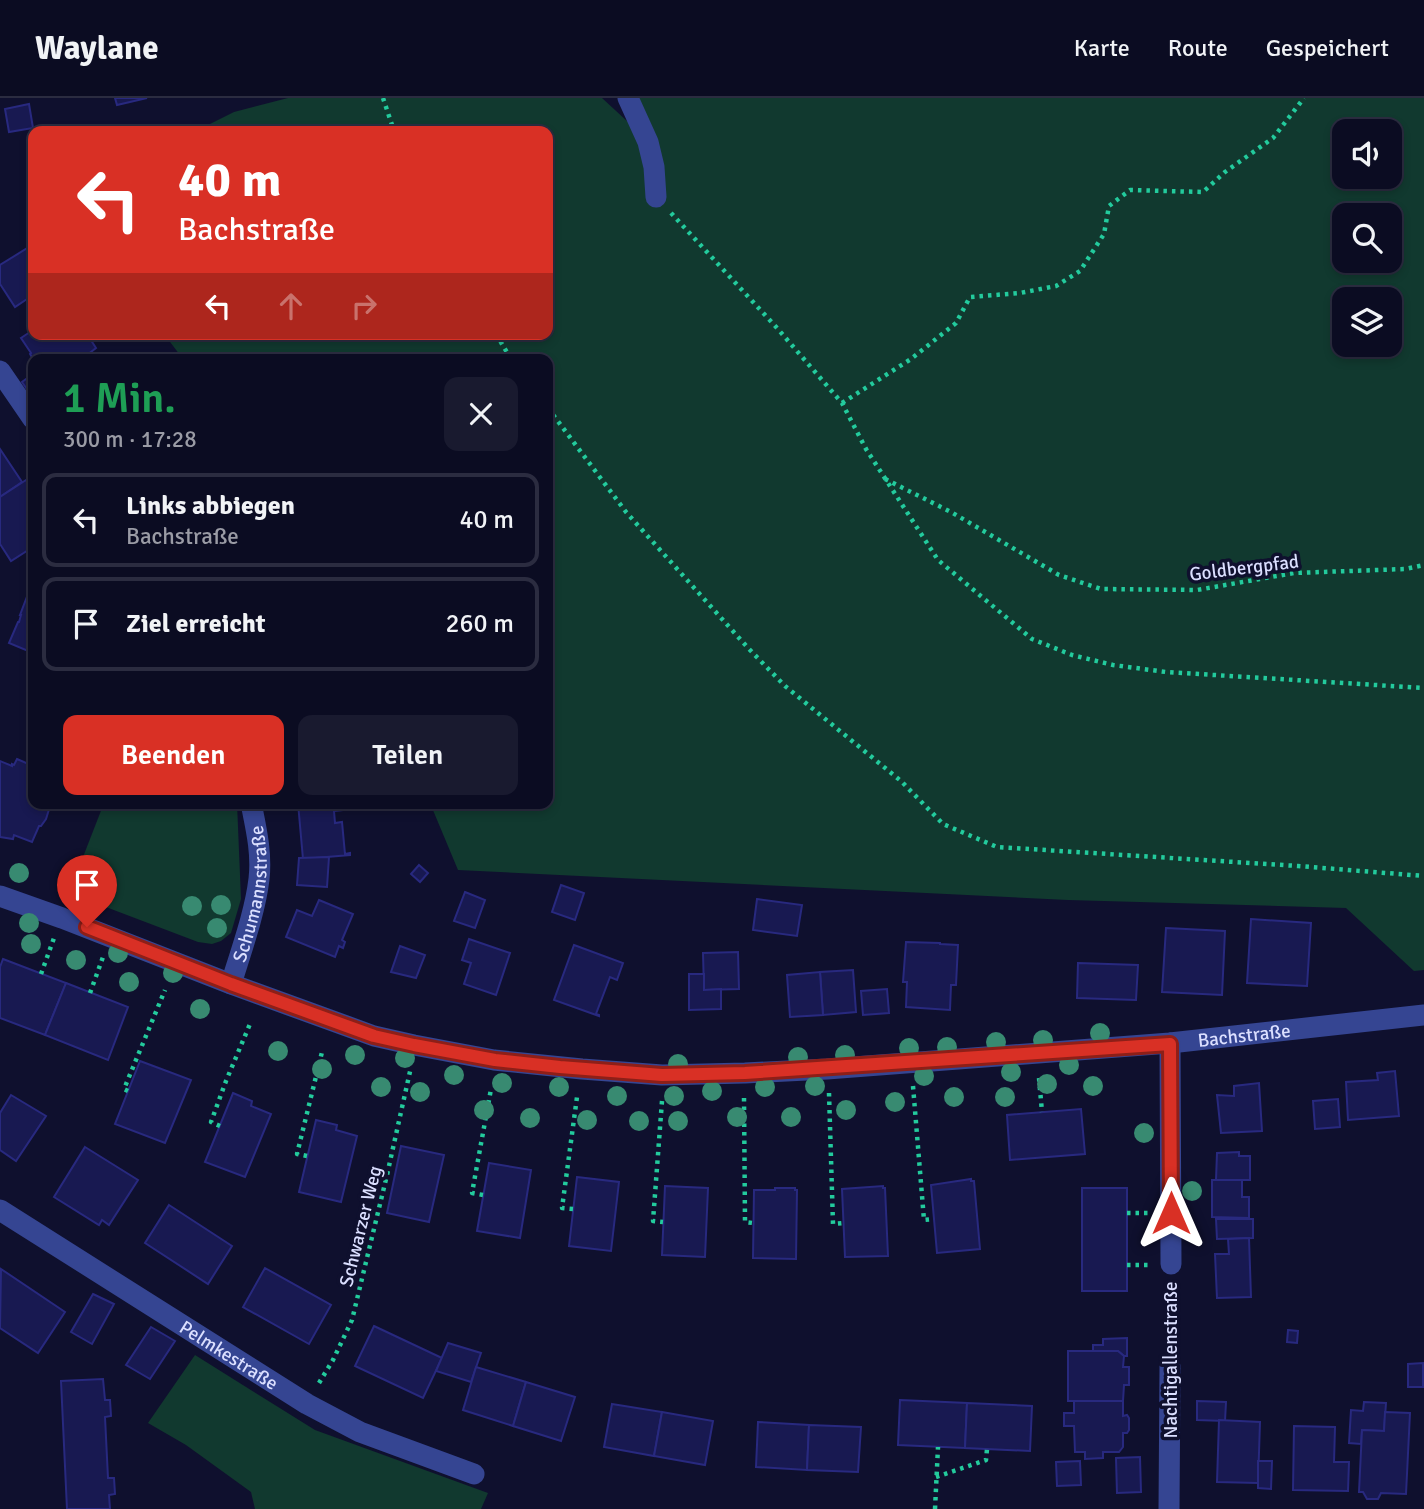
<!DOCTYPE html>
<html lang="de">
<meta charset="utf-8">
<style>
:root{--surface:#0b0c22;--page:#191a2f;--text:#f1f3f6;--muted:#9a9ba5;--line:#2b2c40;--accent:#d93025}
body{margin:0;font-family:Signika,sans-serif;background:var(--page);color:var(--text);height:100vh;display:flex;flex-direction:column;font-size:26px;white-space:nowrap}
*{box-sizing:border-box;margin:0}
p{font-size:23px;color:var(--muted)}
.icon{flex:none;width:38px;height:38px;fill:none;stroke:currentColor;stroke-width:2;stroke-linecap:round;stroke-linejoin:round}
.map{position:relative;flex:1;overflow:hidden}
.side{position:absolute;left:28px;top:256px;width:525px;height:455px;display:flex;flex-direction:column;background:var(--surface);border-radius:14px;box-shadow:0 4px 10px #0003,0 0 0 2px var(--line)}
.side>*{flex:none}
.hud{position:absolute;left:28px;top:28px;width:525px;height:214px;border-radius:14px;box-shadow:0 4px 10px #0003,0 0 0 2px var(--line);background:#d93025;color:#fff;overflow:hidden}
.buttons{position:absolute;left:1332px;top:21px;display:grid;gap:14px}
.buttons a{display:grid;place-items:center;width:70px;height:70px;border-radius:14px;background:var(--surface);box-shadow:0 4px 10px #0003,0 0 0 2px var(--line);font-size:35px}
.pin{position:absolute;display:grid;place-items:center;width:60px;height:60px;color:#fff;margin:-72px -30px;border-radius:50% 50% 50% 0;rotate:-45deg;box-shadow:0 0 7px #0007}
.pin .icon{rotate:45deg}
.me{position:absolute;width:77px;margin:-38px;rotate:0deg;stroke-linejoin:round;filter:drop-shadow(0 0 5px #0008)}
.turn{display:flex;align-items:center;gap:24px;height:147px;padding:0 35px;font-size:32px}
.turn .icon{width:91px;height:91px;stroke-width:2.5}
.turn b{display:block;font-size:49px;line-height:60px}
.lanes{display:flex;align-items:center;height:66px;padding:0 35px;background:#0003;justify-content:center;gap:35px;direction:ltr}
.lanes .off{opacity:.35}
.round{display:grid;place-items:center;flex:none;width:74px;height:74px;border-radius:14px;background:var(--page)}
.overview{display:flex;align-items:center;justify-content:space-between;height:119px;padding:0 35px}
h1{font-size:42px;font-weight:600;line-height:52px;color:#1e9e55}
.button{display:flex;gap:14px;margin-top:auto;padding:14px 35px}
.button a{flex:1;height:80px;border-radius:14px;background:var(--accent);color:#fff;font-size:28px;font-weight:600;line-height:80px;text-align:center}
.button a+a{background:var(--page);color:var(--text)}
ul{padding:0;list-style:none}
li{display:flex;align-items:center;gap:21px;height:94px;margin:0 14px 10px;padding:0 21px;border:4px solid var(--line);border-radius:14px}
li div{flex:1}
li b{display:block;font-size:26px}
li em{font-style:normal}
header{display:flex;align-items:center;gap:42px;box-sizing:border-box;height:98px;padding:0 35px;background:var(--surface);border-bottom:2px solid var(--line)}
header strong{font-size:33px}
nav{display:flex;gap:38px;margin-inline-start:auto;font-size:24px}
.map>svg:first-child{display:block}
</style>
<header>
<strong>Waylane</strong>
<nav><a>Karte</a><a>Route</a><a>Gespeichert</a></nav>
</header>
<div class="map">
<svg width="1424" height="1411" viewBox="0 0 1424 1411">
<rect width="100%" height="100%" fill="#0f102e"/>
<g fill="#11392f" fill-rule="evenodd">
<path d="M288 0H602L628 24 635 0H1424V872L1414 873 1346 810 1068 802 458 772 430 705H548V261H183L164 236H548V33H196L234 14ZM1344 33H1390V79H1344ZM1344 117H1390V163H1344ZM1344 201H1390V247H1344Z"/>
<polygon points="104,705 237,705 241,801 231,835 221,843 212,846 198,844 69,795"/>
<polygon points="195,1257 315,1332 488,1395 481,1411 255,1411 251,1394 186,1347 148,1325"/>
</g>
<g fill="#181951" stroke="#28297f" stroke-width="2">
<polygon points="115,0 147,0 117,7"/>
<polygon points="29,6 33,30 9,34 5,11"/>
<polygon points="29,149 33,156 33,197 15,209 0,186 0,167"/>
<polygon points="33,232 33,236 87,236 96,250 82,261 33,261 30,256 31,255 21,240"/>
<polygon points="33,276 33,300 22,284"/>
<polygon points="0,351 22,384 0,399"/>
<polygon points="26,382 33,392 33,449 11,463 0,446 0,399"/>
<polygon points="28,496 33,498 33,555 9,545 18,524 19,524 21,517 20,517"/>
<polygon points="17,661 33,668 33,705 51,705 46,721 41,728 39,728 32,744 14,737 13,741 0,739 0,663 12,668 12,666 14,667"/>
<polygon points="298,705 352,705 352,711 334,713 335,725 342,724 345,756 350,755 350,757 303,761"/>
<polygon points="329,759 327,789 297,787 299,760"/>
<polygon points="419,767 428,775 420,784 411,776"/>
<polygon points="561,787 584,795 575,822 552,814"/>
<polygon points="465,794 485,802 475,830 454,823"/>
<polygon points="757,801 802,807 797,838 753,832"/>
<polygon points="319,802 353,816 342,842 345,844 343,850 339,848 335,859 286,839 297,812 312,818"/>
<polygon points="1251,821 1311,825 1307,888 1247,885"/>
<polygon points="1166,830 1225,833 1222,897 1162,894"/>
<polygon points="469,841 510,855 496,897 464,886 471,865 462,862"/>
<polygon points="906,844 940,845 940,846 958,847 956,887 951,887 950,912 906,909 907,884 903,884"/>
<polygon points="574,847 623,865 617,882 610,879 596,916 599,917 599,918 554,902"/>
<polygon points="400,848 425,857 416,880 391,874"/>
<polygon points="738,854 739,891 704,892 703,855"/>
<polygon points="3,861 66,885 45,937 0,920 0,869"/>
<polygon points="1078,865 1138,867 1136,902 1077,900"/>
<polygon points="853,872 856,914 823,917 820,874"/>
<polygon points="820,874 823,917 790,919 787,877"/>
<polygon points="689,876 704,876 704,892 721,891 721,911 689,912"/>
<polygon points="66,885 128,909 108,962 45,937"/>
<polygon points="887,891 889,915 863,917 861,893"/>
<polygon points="140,963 191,982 165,1045 115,1026"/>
<polygon points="1395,973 1399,1018 1348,1022 1346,984 1378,982 1377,975"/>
<polygon points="1259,985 1262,1033 1221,1035 1217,997 1234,998 1234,988"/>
<polygon points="233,995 252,1003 251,1008 271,1016 245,1079 205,1064"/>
<polygon points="11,997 46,1018 16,1063 0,1052 0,1015"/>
<polygon points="1338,1001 1340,1029 1315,1031 1313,1003"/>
<polygon points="1081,1011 1085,1056 1010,1062 1007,1017"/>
<polygon points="316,1022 337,1027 336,1032 357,1038 341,1104 299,1094"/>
<polygon points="401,1048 444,1057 429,1124 387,1115"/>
<polygon points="85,1049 138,1082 109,1127 102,1122 99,1127 54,1099"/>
<polygon points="1239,1054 1239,1058 1250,1058 1250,1082 1216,1082 1217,1055"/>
<polygon points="489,1065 531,1072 520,1140 477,1133"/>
<polygon points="577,1079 619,1084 611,1153 569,1148"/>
<polygon points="971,1081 971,1083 974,1083 980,1151 937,1155 931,1087"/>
<polygon points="1212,1082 1242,1082 1242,1099 1249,1099 1249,1120 1212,1119"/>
<polygon points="665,1088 708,1090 705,1159 662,1157"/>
<polygon points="883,1088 883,1090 885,1090 888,1158 845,1159 842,1091"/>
<polygon points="775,1090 795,1090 795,1092 797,1092 796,1161 753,1160 754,1092 775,1092"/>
<rect x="1082" y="1090" width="45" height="103"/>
<polygon points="169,1107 232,1148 208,1186 145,1145"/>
<polygon points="1216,1121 1253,1121 1253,1140 1217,1141"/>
<polygon points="1249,1140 1251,1199 1217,1200 1215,1156 1229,1156 1228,1141"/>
<polygon points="265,1170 331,1207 309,1246 243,1209"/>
<polygon points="1,1171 65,1214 38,1255 0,1230"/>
<polygon points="93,1196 114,1206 92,1246 71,1234"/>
<polygon points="374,1228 442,1260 423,1300 355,1268"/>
<polygon points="151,1229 175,1243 150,1281 126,1267"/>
<polygon points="1288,1232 1298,1233 1297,1245 1287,1244"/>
<polygon points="1127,1240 1127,1258 1124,1258 1118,1253 1093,1253 1093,1247 1103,1247 1103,1241"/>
<polygon points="448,1245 481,1255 471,1284 436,1273"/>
<polygon points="1068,1253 1118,1253 1124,1258 1123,1269 1129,1269 1129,1287 1124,1287 1123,1303 1068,1303"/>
<polygon points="1423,1265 1423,1289 1408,1289 1408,1266"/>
<polygon points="476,1269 526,1284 513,1328 463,1312"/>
<polygon points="103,1281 105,1302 110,1302 111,1318 105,1319 108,1380 114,1380 115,1396 109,1397 110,1411 67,1411 61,1283"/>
<polygon points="526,1284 575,1299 561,1343 513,1328"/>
<polygon points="900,1302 967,1305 965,1350 898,1347"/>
<polygon points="1074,1303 1123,1303 1123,1318 1127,1317 1129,1320 1129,1332 1127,1335 1123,1335 1123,1349 1119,1354 1103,1354 1103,1360 1085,1361 1085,1354 1075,1354 1074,1328 1064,1328 1064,1315 1074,1315"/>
<polygon points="1197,1303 1226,1304 1225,1323 1197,1322"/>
<polygon points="1364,1304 1386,1305 1384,1333 1362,1332 1361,1346 1349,1345 1351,1312 1363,1313"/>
<polygon points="967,1305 1032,1308 1030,1353 965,1350"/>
<polygon points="612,1306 662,1314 654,1358 604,1349"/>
<polygon points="662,1314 713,1323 705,1367 654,1358"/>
<polygon points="1385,1314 1410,1315 1406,1396 1381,1395 1378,1401 1367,1401 1363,1394 1359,1394 1362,1332 1384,1333"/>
<polygon points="1219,1322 1260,1324 1258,1385 1217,1384"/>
<polygon points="758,1324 809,1327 807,1372 756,1369"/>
<polygon points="809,1327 861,1329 858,1374 807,1372"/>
<polygon points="1294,1328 1335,1329 1334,1364 1349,1364 1348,1393 1293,1392"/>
<polygon points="1140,1359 1141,1394 1117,1395 1116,1360"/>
<polygon points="1080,1363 1081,1387 1057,1388 1056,1364"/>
<polygon points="1258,1363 1272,1363 1271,1391 1258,1390"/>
</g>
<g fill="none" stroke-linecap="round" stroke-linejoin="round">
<g stroke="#23cb9d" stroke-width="4.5" stroke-dasharray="3.5 5" stroke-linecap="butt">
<polyline points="383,0 394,33"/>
<polyline points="671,115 777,230 842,305 866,351 938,462 1032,541 1072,557 1113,567 1166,574 1424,590"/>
<polyline points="496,236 511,261"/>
<polyline points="842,305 911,261 956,225 970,199 1020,195 1056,188 1080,173 1104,136 1109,108 1130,92 1203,94 1225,74 1273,40 1304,0"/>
<polyline points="548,310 626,414 749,551 785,588 901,683 943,726 997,749 1298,768 1424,778"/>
<polyline points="885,381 951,414 1059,477 1101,491 1197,492 1294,475 1405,471 1424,467"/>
<polyline points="41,876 54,840"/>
<polyline points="90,895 103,859"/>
<polyline points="1039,980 1042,1014"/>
<polyline points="913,988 924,1122 934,1121"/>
<polyline points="128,993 124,991 165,892"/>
<polyline points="829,995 833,1126 844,1125"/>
<polyline points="744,1000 745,1124 753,1125"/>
<polyline points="662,1003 653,1123 663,1124"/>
<polyline points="220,1028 211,1024 226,983 250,926"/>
<polyline points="307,1058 297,1056 322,954"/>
<polyline points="483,1097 472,1095 491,991"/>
<polyline points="573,1111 562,1110 577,999"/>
<polyline points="1127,1115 1148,1115"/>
<polyline points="1127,1167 1149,1167"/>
<polyline points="1170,1246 1171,1188"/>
<polyline points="319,1285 333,1262 352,1222 387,1077 411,969"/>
<polyline points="936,1379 986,1362 987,1351"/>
<polyline points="935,1411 938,1349"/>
</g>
<g stroke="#354592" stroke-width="21">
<polyline points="628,0 648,44 654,69 656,99"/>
<polyline points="0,273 33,321"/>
<path id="s1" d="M0 798 62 820 231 886 374 938 414 947 494 962 582 971 662 977 745 975 827 971 1170 945 1424 917"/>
<path id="s2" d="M231 886C241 853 255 815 259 781 262 755 256 730 251 705"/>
<polyline points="1170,945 1171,1166"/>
<path id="s3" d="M0 1112 307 1306 360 1334 474 1376"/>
<polyline points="1169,1411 1170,1268"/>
</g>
</g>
<g fill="#388a71">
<circle cx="19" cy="775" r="10"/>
<circle cx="221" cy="807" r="10"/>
<circle cx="192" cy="808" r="10"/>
<circle cx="29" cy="825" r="10"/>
<circle cx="217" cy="830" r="10"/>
<circle cx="31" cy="846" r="10"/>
<circle cx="118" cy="855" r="10"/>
<circle cx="76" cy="862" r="10"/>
<circle cx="173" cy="875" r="10"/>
<circle cx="129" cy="884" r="10"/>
<circle cx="200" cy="911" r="10"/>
<circle cx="1100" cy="935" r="10"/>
<circle cx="1043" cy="942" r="10"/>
<circle cx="996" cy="944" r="10"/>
<circle cx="947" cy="949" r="10"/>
<circle cx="909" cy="950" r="10"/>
<circle cx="278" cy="953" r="10"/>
<circle cx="355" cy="957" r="10"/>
<circle cx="845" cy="957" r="10"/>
<circle cx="798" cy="959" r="10"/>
<circle cx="405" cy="960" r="10"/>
<circle cx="678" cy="966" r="10"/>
<circle cx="1069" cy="967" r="10"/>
<circle cx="322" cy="971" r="10"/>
<circle cx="1011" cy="974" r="10"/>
<circle cx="454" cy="977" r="10"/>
<circle cx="924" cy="978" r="10"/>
<circle cx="502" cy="985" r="10"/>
<circle cx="1047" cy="986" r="10"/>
<circle cx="815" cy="988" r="10"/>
<circle cx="1093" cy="988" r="10"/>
<circle cx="381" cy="989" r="10"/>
<circle cx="559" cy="989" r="10"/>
<circle cx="765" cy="989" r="10"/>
<circle cx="712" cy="993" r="10"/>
<circle cx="420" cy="994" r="10"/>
<circle cx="617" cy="998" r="10"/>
<circle cx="674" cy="998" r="10"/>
<circle cx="954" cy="999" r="10"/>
<circle cx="1005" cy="999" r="10"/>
<circle cx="895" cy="1004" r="10"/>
<circle cx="484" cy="1012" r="10"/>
<circle cx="846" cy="1012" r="10"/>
<circle cx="737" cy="1019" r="10"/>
<circle cx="791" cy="1019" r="10"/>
<circle cx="530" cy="1020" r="10"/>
<circle cx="587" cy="1022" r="10"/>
<circle cx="639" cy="1023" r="10"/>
<circle cx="678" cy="1023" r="10"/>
<circle cx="1144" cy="1035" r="10"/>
<circle cx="1192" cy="1093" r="10"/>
</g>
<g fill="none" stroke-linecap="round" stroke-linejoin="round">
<defs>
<polyline id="route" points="87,829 231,886 374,938 414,947 495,962 560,969 662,977 745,975 1170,946 1171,1115"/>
</defs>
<use href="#route" stroke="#8d1f18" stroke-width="18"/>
<use href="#route" stroke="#d93025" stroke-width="12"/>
</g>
<g text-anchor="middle" stroke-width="7" stroke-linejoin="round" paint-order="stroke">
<g font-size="19" fill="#dbdfff" stroke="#0f102e">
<text transform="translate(1244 469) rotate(-7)" y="7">Goldbergpfad</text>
<text dy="7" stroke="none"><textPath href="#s2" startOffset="93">Schumannstraße</textPath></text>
<text dy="7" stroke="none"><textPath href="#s1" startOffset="1274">Bachstraße</textPath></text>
<text transform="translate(360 1128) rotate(-76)" y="7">Schwarzer Weg</text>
<text dy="7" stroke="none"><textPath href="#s3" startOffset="271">Pelmkestraße</textPath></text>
<text transform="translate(1170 1262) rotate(-90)" y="7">Nachtigallenstraße</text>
</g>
</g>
</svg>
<div class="buttons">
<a><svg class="icon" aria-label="sound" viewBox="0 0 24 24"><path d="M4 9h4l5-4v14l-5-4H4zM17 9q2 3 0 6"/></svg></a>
<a><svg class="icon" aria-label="search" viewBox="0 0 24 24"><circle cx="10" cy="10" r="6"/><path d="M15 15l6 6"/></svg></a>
<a><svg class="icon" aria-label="layers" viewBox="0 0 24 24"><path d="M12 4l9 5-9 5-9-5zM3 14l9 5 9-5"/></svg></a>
</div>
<div class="pin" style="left:87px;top:829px;background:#d93025"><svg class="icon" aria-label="arrive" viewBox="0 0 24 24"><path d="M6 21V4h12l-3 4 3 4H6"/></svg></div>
<svg class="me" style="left:1171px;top:1115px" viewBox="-20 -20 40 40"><path d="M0-17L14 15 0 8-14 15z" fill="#d93025" stroke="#fff" stroke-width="4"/></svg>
<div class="hud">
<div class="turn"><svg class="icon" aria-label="left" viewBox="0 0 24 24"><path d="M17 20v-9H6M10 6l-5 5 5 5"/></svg><div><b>40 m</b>Bachstraße</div></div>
<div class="lanes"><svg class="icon" aria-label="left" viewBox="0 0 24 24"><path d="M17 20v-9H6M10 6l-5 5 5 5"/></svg><svg class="icon off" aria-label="ahead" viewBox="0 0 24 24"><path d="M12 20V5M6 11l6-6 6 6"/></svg><svg class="icon off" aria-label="right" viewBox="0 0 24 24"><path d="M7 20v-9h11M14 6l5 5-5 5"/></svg></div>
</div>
<section class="side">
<div class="overview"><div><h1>1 Min.</h1><p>300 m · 17:28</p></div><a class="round"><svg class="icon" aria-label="close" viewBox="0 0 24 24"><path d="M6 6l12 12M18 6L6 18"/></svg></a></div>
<ul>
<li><svg class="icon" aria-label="left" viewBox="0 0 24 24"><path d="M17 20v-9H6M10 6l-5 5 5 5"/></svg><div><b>Links abbiegen</b><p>Bachstraße</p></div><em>40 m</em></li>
<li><svg class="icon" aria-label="arrive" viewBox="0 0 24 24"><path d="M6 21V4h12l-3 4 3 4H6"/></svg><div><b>Ziel erreicht</b></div><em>260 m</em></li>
</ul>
<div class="button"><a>Beenden</a><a>Teilen</a></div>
</section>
</div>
